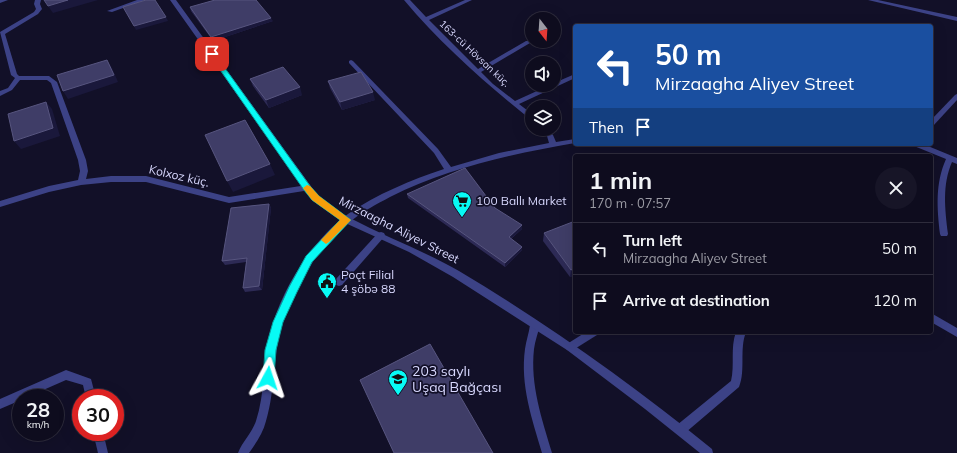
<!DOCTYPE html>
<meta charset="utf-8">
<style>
:root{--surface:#0e0c1e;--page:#171527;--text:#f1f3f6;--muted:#9b9ba4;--line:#2e2c3c}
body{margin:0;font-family:Mulish,sans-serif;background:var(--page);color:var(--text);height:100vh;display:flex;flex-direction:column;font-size:15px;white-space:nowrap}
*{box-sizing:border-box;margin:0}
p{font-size:13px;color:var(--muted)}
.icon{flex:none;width:22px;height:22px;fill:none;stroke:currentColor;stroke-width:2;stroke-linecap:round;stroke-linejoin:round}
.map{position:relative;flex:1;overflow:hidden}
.sheet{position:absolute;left:573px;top:154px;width:360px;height:180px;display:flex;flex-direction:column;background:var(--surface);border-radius:4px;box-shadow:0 4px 16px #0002,0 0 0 1px var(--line)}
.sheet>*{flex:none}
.top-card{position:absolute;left:573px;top:24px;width:360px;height:122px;border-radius:4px;box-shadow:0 4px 16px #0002,0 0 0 1px var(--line);background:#1a4fa0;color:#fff;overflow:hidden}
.needle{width:26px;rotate:163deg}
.controls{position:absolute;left:525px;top:12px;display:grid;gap:8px}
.controls a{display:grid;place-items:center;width:36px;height:36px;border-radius:50%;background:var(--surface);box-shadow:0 4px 16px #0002,0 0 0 1px var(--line);font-size:20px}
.speed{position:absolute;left:12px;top:389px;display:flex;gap:8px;font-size:20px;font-weight:700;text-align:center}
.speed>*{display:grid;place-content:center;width:52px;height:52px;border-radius:50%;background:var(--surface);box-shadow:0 4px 16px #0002,0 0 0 1px var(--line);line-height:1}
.speed small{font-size:10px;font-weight:400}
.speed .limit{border:6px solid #d22;background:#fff;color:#111}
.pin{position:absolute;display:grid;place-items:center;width:34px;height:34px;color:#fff;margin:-17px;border-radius:8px;box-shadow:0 2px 6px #0006}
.me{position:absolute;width:44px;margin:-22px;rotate:5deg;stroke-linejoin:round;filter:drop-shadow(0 0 3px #0008)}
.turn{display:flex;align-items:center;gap:14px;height:84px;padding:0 16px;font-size:18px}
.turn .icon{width:52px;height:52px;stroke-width:2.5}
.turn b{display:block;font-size:28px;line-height:34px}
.then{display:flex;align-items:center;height:38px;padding:0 16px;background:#0003;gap:8px;font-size:15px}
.round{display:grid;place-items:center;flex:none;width:42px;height:42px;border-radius:21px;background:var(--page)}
.headline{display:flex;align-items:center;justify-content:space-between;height:68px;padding:0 16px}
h1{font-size:24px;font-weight:700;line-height:30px}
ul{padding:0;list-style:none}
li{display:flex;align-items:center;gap:12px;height:52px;padding:0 16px;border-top:1px solid var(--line)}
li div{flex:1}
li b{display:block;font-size:15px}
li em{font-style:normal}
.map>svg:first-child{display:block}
</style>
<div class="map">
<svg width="957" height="453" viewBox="0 0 957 453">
<rect width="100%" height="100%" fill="#121028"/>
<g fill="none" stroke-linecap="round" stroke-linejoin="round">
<g fill="#3c4286" fill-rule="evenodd">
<polygon points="137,0 145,0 112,12 107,11"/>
<polygon points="381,232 384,233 385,235 384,237 342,285 339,286 336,285 335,282 336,279 378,233"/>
</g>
<g fill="#3c4286" fill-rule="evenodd">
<polygon points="0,0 8,0 0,3"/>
<polygon points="35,0 41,0 40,4 42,9 38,14 5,34 17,74 19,76 49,76 57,82 86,160 88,171 86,179 111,176 146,176 229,197 307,185 311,188 310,190 229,203 146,182 111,182 81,185 49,192 0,207 0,201 49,186 78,180 80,171 78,160 51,83 47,80 20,80 12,90 0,96 0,91 8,88 15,78 11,75 0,32 34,12 36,9 34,4"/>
<path d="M404 0H410L426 17 465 0H472L429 20 478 69 526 41H530V43L481 72 493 84 515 101 550 85H554V83L575 74V78L519 104 532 114V119H530C485 83 441 44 404 0Z"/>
<polygon points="868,0 878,0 957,17 957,21"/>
<path d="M351 60 353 61 438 149 451 167 499 153 549 143 547 136 541 129H548L553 135 556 142 575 139V143C511 154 448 168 390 197 377 204 363 211 351 221 319 246 295 284 283 323 272 354 276 389 266 421 263 433 256 443 249 453H238C242 442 252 433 256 421 265 394 263 363 270 334 280 291 312 240 348 214 377 194 411 180 444 169L434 153 349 63V61Z"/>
<polygon points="957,94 957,100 933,126 931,126 931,120 955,95"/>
<path d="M913 144H923L957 158V164L952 162C942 185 945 209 948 234L947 236H941L940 234C937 208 935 184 946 159L914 146Z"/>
<polygon points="931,313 957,328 957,337 931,322"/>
<path d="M535 321 538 322 540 325C538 333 535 341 534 349 530 385 542 419 552 453H542C532 419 520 385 525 349 526 341 529 333 530 325L532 322Z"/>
<polygon points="586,332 599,332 597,335 573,350 570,351 567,350 565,347 567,344"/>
<path d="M736 332H746C739 350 746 370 739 387L685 433 681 434 677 433 676 429 677 425 731 381C735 365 730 348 736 332Z"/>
<polygon points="66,370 91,379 96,398 86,398 83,385 66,380 25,398 21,398 21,400 0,409 0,399"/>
<polygon points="93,432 103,432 108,453 98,453"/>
</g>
<path fill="#3c4286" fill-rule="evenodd" d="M170 0H176L318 196C328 203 339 213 350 218 386 237 424 251 459 271 548 324 632 384 712 449L713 453H700L645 409 567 350 453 277 409 252 343 222 312 200Z"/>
</g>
<g fill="#2d2a55">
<polygon points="190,7 273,21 213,41 191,11"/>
<polygon points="250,79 302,95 269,108 253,86"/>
<polygon points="328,81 375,100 342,110 330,88"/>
<polygon points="407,194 495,208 522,229 511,239 522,250 505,267 408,198"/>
<polygon points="269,204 271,208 262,290 245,292 243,288 246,262 225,265 222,261"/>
<polygon points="544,233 575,275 570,277 543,241"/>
</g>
<g fill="#1a183b">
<polygon points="68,0 98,0 53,13 48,6"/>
<polygon points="166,17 168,21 136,30 134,26"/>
<polygon points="271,18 273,21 213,41 211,37"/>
<polygon points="107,60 112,68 118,82 68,99 63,91"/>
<polygon points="300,87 302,95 269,108 266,100"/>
<polygon points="373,92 375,100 342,110 340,102"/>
<polygon points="46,102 52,109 60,136 21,149 14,141"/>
<polygon points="270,164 275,175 233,192 227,181"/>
<polygon points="269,204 271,208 262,290 259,286"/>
<polygon points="522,225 522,229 508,241 509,237"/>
<polygon points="522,247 522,250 505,267 505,263"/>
<polygon points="575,268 575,275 570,277 571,270"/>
</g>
<g fill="#3f3d67" stroke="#57557f">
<polygon points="44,0 68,0 48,6"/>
<polygon points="146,0 155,0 166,17 134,26 123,7"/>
<polygon points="215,0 256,0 271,18 211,37 190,7"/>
<polygon points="107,60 114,75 63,91 57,75"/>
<polygon points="283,67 300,87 266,100 250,79"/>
<polygon points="361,72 373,92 340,102 328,81"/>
<polygon points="46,102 53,128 14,141 8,114"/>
<polygon points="245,120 270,164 227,181 205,135"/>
<polygon points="465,168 495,208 522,225 509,237 522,247 505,263 407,194"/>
<polygon points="269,204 259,286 243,288 247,258 222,261 231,208"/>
<polygon points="575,221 575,268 571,270 544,233"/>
<polygon points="430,344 493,453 394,453 360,380"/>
</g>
<polygon fill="#08faf5" stroke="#05a29f" points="210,53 214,53 310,186 319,196 351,220 312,262 297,292 283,322 276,350 274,378 272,382 268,384 264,382 263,378 265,350 273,322 289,287 306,256 340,220 312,200 304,190 209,54"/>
<polygon fill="#f59e0b" points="307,185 310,186 319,196 351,220 329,242 326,244 321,240 340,220 312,200 303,188"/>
<defs>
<symbol id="supermarket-pin" viewBox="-11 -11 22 30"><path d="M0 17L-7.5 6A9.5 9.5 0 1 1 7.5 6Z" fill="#08faf5" stroke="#121028"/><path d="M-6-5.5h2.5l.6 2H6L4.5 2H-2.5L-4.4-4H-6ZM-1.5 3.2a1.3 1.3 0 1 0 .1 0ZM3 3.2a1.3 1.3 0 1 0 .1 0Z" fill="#111"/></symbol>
<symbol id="civic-pin" viewBox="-11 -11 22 30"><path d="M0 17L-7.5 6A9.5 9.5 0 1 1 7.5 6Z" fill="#08faf5" stroke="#121028"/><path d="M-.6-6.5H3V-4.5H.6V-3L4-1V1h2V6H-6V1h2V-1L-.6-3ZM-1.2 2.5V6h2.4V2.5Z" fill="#111"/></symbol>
<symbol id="school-pin" viewBox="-11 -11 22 30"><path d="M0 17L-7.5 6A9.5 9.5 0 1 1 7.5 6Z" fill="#08faf5" stroke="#121028"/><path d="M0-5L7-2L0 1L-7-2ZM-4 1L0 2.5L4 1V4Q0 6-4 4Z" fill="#111"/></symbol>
</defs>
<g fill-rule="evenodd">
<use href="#supermarket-pin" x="451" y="190" width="22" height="30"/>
<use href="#civic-pin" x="316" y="271" width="22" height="30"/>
<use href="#school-pin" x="387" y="368" width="22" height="30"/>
</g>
<g text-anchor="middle" stroke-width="3.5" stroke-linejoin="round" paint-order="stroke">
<g font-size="10" fill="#d8d8fe" stroke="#121028">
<text transform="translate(475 53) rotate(43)" y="4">163-cü Hövsan küç.</text>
</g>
<g font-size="12" fill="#d8d8fe" stroke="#121028">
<text transform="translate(179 176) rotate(13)" y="4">Kolxoz küç.</text>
<text transform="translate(399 230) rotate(27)" y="4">Mirzaagha Aliyev Street</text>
</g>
<g font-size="12" fill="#d8d8fe" stroke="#121028" text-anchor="start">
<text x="476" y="205">100 Ballı Market</text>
<text x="341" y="279">Poçt Filial<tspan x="341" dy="14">4 şöbə 88</tspan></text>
</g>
<g font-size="14" fill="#d8d8fe" stroke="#121028" text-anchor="start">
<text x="412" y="376">203 saylı<tspan x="412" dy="16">Uşaq Bağçası</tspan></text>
</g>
</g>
</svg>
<div class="controls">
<a><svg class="needle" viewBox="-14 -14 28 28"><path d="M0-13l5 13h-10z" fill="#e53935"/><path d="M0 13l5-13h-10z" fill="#9b9ba4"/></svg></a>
<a><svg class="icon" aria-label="sound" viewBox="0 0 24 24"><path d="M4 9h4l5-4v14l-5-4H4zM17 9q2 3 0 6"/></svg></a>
<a><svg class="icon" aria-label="layers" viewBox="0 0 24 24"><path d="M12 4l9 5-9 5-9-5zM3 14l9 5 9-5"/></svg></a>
</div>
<div class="speed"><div>28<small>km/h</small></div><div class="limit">30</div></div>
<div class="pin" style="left:212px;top:54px;background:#d93025"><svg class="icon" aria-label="arrive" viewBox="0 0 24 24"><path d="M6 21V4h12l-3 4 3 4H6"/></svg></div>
<svg class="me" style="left:268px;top:378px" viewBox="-20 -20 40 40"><path d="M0-17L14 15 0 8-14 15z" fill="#08faf5" stroke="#fff" stroke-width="4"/></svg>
<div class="top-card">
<div class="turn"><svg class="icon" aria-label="left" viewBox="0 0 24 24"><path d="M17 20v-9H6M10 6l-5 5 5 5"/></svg><div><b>50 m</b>Mirzaagha Aliyev Street</div></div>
<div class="then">Then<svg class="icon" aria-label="arrive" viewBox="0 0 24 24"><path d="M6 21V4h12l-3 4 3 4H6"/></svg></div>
</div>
<section class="sheet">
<div class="headline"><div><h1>1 min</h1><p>170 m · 07:57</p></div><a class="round"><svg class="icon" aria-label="close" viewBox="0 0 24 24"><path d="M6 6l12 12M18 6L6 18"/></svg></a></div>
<ul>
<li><svg class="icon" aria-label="left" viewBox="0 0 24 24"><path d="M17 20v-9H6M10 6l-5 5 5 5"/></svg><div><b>Turn left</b><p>Mirzaagha Aliyev Street</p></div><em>50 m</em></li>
<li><svg class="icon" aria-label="arrive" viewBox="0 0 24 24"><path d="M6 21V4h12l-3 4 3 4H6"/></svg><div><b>Arrive at destination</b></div><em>120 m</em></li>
</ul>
</section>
</div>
